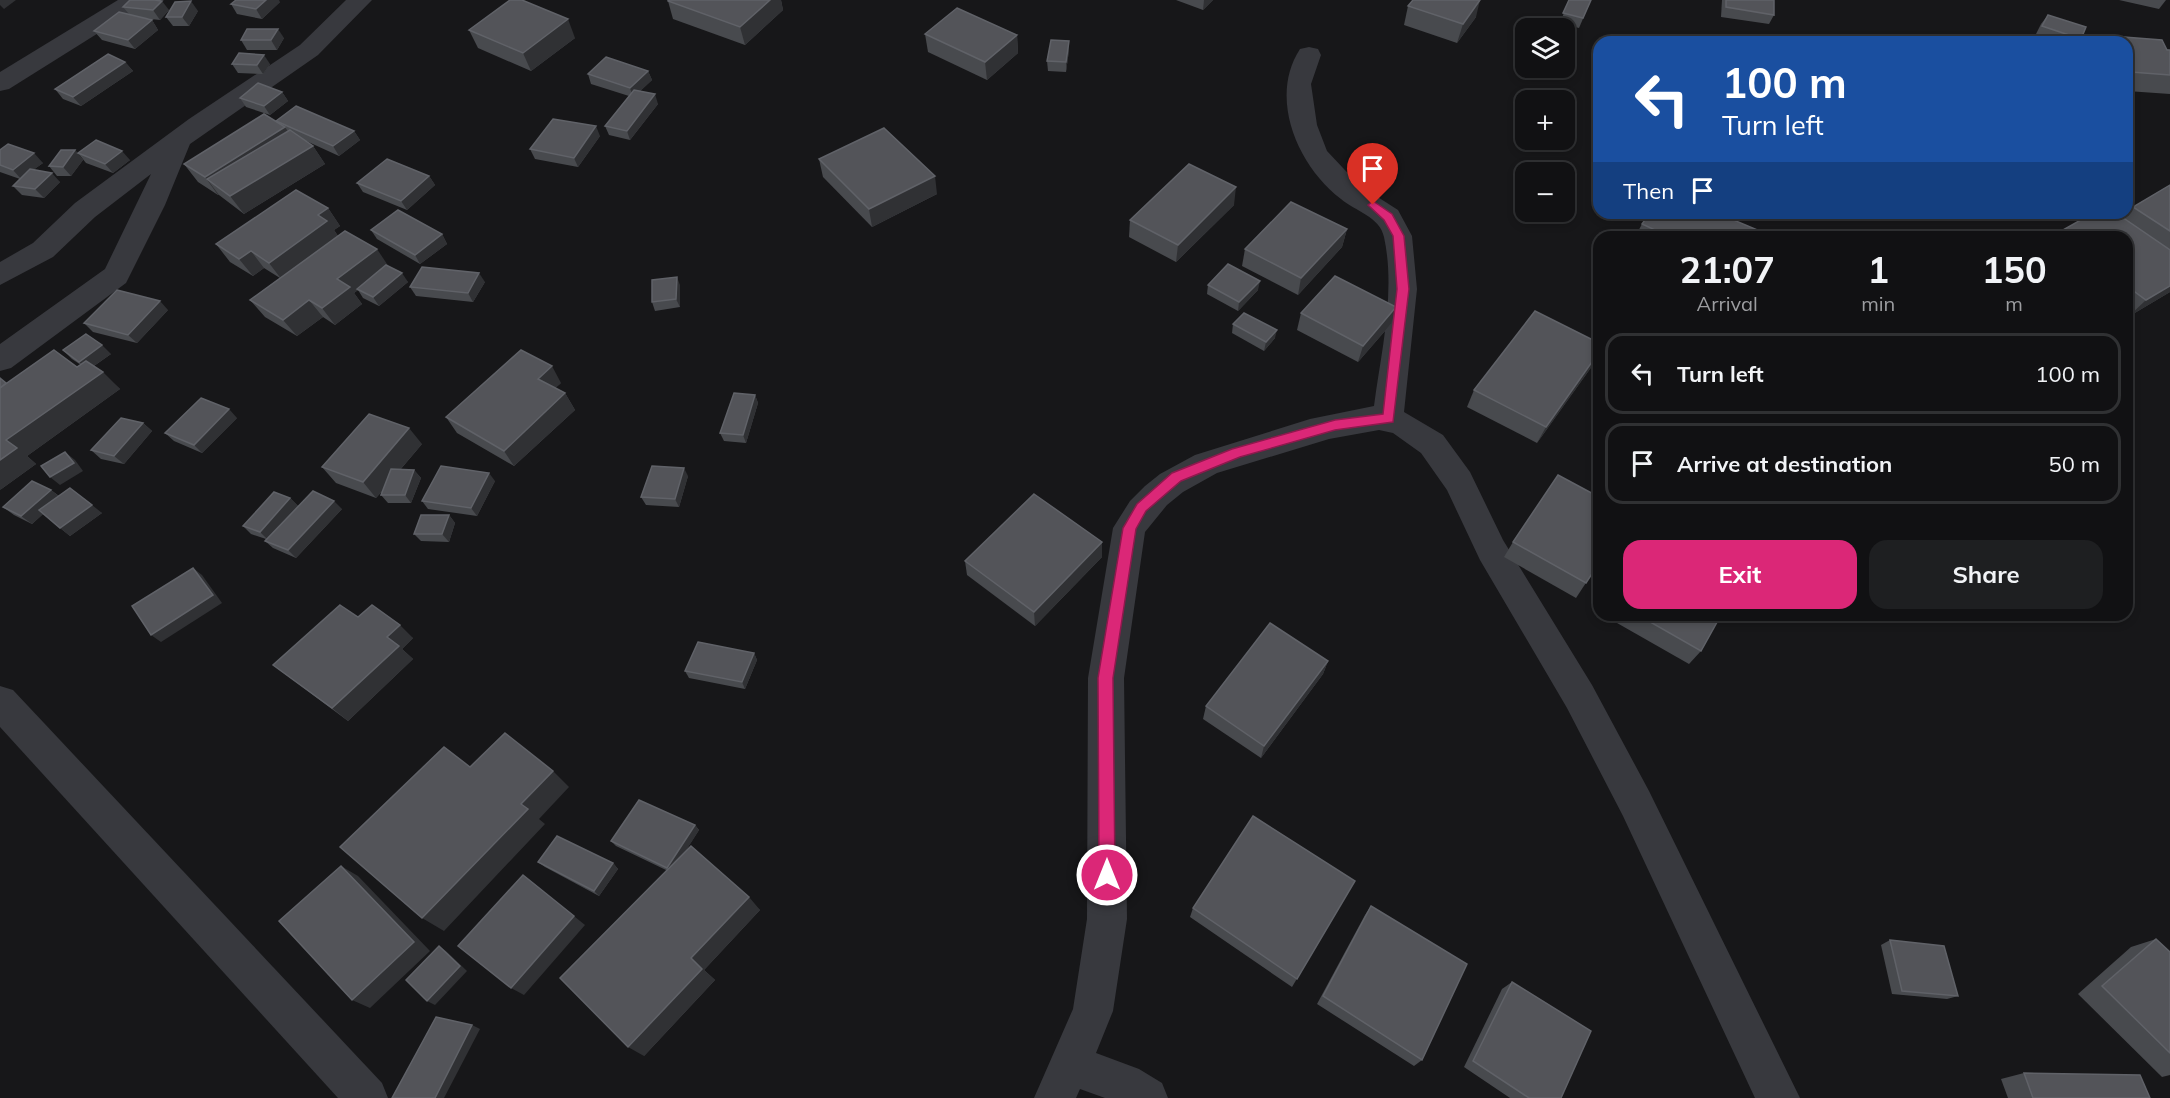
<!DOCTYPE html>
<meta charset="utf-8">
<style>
:root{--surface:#111113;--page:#1e1f21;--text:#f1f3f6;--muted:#9c9da0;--line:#303133;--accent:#db2777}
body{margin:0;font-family:Mulish,sans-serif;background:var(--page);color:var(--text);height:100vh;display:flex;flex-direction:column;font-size:22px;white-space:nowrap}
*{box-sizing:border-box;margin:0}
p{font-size:20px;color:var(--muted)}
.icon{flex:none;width:33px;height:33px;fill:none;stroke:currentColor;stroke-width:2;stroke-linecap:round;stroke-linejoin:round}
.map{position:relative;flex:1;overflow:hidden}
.sheet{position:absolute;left:1593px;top:231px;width:540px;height:390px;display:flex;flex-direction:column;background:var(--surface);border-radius:18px;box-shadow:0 3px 9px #0003,0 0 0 2px var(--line)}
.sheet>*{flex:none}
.banner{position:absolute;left:1593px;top:36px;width:540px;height:183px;border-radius:18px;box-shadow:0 3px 9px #0003,0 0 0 2px var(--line);background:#1a4fa0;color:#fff;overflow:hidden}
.tools{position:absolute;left:1515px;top:18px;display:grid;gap:12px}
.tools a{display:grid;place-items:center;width:60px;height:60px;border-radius:12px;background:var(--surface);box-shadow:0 3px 9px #0003,0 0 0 2px var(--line);font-size:30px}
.pin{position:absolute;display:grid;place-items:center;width:51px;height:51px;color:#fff;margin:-62px -26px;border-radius:50% 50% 50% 0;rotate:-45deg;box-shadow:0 0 6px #0007}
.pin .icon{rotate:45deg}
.me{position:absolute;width:66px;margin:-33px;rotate:0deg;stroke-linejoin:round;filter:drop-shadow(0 0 4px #0008)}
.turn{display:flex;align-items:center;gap:21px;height:126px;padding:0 30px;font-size:27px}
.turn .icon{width:78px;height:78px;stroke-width:2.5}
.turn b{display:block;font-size:42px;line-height:51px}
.then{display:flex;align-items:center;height:57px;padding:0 30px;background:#0003;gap:12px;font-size:22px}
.eta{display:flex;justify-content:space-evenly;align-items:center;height:102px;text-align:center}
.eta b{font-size:36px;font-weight:700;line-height:42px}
.button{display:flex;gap:12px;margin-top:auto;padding:12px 30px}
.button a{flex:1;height:69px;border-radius:18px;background:var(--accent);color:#fff;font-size:24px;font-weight:700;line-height:69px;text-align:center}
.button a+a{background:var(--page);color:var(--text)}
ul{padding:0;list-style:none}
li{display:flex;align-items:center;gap:18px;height:81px;margin:0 12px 9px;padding:0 18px;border:3px solid var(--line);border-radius:18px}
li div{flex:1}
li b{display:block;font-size:22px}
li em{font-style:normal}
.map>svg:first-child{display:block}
</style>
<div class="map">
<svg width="2170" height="1098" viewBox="0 0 2170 1098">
<rect width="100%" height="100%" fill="#171719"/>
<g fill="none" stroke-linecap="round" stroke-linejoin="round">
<g fill="#38393e" fill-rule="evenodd">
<polygon points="118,0 147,0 143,5 9,89 0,91 0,72"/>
<polygon points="346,0 372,0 318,55 190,144 165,205 126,283 11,368 0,371 0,344 105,269 151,174 95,217 53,257 0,285 0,262 33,243 75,203 189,119 300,45"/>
<path d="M1309 47 1318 49 1321 55 1311 84 1317 125 1327 151 1359 185 1398 210 1412 236 1417 289 1404 412 1443 435 1470 472 1503 540 1592 685 1649 791 1800 1098H1755L1623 816 1567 708 1480 560 1447 490 1421 453 1393 433 1379 430 1329 439 1217 473 1183 492 1167 505 1145 532 1124 678 1127 919 1113 1011 1096 1053 1139 1069 1162 1083 1168 1098H1105L1080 1089 1076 1098H1034L1073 1009 1087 919 1088 678 1113 528 1130 501 1145 486 1160 474 1195 455 1310 419 1374 406C1381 352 1396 292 1384 237 1380 217 1355 211 1341 199 1298 166 1268 98 1300 49Z"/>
<polygon points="0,686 13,690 382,1083 388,1098 338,1098 0,727"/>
</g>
</g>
<g fill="#484a4e">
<polygon points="668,0 781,0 783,10 745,45 673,19 668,1"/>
<polygon points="1176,0 1213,0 1203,10"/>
<polygon points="1569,0 1591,0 1579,28 1560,23"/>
<polygon points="1722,0 1774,0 1774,15 1769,24 1721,17"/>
<polygon points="2119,0 2166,0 2159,9"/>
<polygon points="280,2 262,19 237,14 231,4"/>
<polygon points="1408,6 1476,17 1457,43 1404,25"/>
<polygon points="123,7 169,10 160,20 142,18 152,20 158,30 135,49 102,40 94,31 129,14"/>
<polygon points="198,11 189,26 173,26 166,17"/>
<polygon points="2048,15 2081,39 2079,42 2054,42 2035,36 2041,24"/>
<polygon points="469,30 575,38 531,71 478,48"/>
<polygon points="925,34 1017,35 1018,53 987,80 928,52"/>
<polygon points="2111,36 2170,50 2170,94 2127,91 2127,42 2107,42"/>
<polygon points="284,38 277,50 247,50 241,40"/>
<polygon points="1069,41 1069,50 1066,72 1048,71 1047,61"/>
<polygon points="125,62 133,71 81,106 63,99 55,89"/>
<polygon points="232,64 270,64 263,74 238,73"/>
<polygon points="648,71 652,80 640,91 658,104 630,140 609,135 605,126 629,96 591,84 588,74"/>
<polygon points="282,92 288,101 270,115 246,107 240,98"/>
<polygon points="276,121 354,131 360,140 339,156 304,140 313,146 325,164 244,214 219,195 218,195 198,182 184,164"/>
<polygon points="600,136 578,167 535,159 530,149"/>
<polygon points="0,150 43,163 33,170 60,182 44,198 22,195 13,186 20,179 0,172"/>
<polygon points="75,150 83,160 71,176 57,176 49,166"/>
<polygon points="78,153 130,160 113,173 86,163"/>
<polygon points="819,159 937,194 872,227 823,177"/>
<polygon points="429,176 435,185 407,210 363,192 357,183"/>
<polygon points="2170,185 2170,292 2128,317 2127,237 2052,237 2054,235 2123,217 2133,207"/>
<polygon points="1234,205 1176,262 1129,237 1130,220"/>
<polygon points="328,208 340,226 334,230 338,236 389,267 408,282 379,306 363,298 358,290 354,293 362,304 335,325 323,317 297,336 265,317 250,300 280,278 264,268 253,276 230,262 216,244"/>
<polygon points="1642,224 1756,237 1635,237"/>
<polygon points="1347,229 1342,247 1298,295 1242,266 1245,249"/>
<polygon points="371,230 442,234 447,244 420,264 377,239"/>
<polygon points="485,282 473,302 416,296 410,287"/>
<polygon points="680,285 680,307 655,311 652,302"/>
<polygon points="1208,285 1258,290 1238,311 1207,294"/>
<polygon points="168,310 137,343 93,332 84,323"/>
<polygon points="1301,313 1391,324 1358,362 1297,330"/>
<polygon points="1233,324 1275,338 1264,351 1232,333"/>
<polygon points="63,350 111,354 94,366 120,389 27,456 36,464 0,490 77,367 81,365 72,359"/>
<polygon points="1595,362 1537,443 1467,407 1474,390"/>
<polygon points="561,383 555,388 565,393 575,410 514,466 457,433 446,417"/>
<polygon points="755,395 758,403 746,443 724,441 720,433"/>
<polygon points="237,418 202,453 174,441 165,433"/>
<polygon points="143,423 152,431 124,464 101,459 91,450"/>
<polygon points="422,444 400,470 414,470 421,478 411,503 388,503 381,495 383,490 376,498 336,483 322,467"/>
<polygon points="688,476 679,507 646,505 641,497"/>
<polygon points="495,481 477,516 428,509 422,501"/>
<polygon points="51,490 59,496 102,513 70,536 43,514 32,524 14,515 3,507"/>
<polygon points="290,498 298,506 342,509 296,558 273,548 265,541 266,539 251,534 243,526"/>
<polygon points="449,515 455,523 449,542 421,541 414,534"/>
<polygon points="1102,542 1102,557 1035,626 967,575 965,561"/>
<polygon points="1513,542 1599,563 1576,598 1504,557"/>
<polygon points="1603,615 1721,615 1701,651 1689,664"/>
<polygon points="358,617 413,638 402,649 413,659 348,721 273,665"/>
<polygon points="754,653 757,660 745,689 689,678 685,671"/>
<polygon points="1328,661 1323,674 1261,758 1203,719 1206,706"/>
<polygon points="695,825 699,830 686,850 760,910 704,970 715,980 644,1056 666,870 616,846 611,841"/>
<polygon points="538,862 613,863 618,869 599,896 545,867"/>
<polygon points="1355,881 1292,987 1190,917 1193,908"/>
<polygon points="1371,906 1422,1060 1414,1066 1317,1004 1365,915"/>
<polygon points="2156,939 2170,952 2170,1075 2162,1077 2078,994 2131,947"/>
<polygon points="1890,940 1958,996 1947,999 1892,994 1881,945"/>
<polygon points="1512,982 1561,1098 1510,1098 1464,1067 1502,989"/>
<polygon points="2024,1073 2150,1098 2008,1098 2001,1079"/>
</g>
<g fill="#303134">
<polygon points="0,0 16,0 4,9 0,5"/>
<polygon points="266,0 279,0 280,2 262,19 256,9"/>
<polygon points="770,0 781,0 783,10 745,45 740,27"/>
<polygon points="1204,0 1213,0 1203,10"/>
<polygon points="1480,0 1476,17 1457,43 1463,24"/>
<polygon points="162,1 169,10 160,20 153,10"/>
<polygon points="191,1 198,11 189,26 182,17"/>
<polygon points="568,19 575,38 531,71 523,53"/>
<polygon points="152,20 158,30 135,49 128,40"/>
<polygon points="278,29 284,38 277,50 271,40"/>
<polygon points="1017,35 1018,53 987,80 985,62"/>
<polygon points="1069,41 1069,50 1066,72 1066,62"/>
<polygon points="264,55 270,64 263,74 257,65"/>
<polygon points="125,62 133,71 81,106 73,97"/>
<polygon points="648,71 652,80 633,98 630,88"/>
<polygon points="282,92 288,101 270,115 264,106"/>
<polygon points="655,94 658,104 630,140 627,131"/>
<polygon points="596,126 600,136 578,167 574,158"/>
<polygon points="285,127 297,145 207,179 219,195 218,195 205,177"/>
<polygon points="354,131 360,140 339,156 333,146"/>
<polygon points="313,146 325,164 244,214 230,196"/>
<polygon points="75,150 83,160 71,176 63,167"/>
<polygon points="122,151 130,160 113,173 105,164"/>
<polygon points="34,153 43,163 21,179 13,170"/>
<polygon points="52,173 60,182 44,198 35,189"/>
<polygon points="429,176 435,185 407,210 401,201"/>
<polygon points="935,176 937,194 872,227 869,209"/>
<polygon points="1236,187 1234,205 1176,262 1178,245"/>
<polygon points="328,208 340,226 334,230 340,239 282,280 269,263 318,215"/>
<polygon points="1347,229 1342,247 1298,295 1301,278"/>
<polygon points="442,234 447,244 420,264 415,255"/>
<polygon points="377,249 389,267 354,293 362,304 335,325 322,308 337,279"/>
<polygon points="251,251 264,268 253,276 239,259"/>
<polygon points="402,273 408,282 379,306 373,297"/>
<polygon points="479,273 485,282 473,302 468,293"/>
<polygon points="677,277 680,285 680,307 676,299"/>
<polygon points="1260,281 1258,290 1238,311 1239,302"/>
<polygon points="2170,286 2170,292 2128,317 2146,300"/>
<polygon points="309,300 323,317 297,336 283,320"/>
<polygon points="160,301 168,310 137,343 128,335"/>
<polygon points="1396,307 1391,324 1358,362 1363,346"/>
<polygon points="1277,330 1275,338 1264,351 1266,342"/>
<polygon points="102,345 111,354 88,370 79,362"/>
<polygon points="1599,352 1599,354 1595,362 1537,443 1546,427"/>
<polygon points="552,366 561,383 548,395 538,379"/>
<polygon points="103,372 120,389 27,456 36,464 0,490 0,460 6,440"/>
<polygon points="565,393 575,410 514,466 504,451"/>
<polygon points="755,395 758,403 746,443 743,435"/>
<polygon points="229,409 237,418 202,453 194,445"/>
<polygon points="143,423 152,431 124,464 114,456"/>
<polygon points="409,428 422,444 376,498 363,482"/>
<polygon points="65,452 75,460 83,471 60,485 50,477"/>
<polygon points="684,468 688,476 679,507 675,499"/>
<polygon points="414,470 421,478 411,503 405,495"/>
<polygon points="489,473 495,481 477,516 471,508"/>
<polygon points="51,490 61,498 32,524 21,516"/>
<polygon points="290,498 298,506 268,540 260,532"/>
<polygon points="334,501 342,509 296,558 288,550"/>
<polygon points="92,505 102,513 70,536 60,528"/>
<polygon points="449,515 455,523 449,542 442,534"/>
<polygon points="1102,542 1102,557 1035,626 1034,612"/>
<polygon points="193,568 202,575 222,603 161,642 151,635"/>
<polygon points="400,625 413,638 402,649 413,659 348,721 332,708 387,637"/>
<polygon points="754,653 757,660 745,689 742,682"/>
<polygon points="1328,661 1323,674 1261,758 1264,746"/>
<polygon points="553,771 569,787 539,819 545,824 444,931 422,918 521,804"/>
<polygon points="695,825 699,830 672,873 667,868"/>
<polygon points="613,863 618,869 599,896 594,891"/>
<polygon points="341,866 358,876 430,951 370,1008 352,1000"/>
<polygon points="523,875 585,925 524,995 511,988"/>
<polygon points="749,897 760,910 704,970 715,980 644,1056 628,1047 691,958"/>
<polygon points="439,946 446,951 467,971 435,1005 427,1001"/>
<polygon points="472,1025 480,1029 444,1098 435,1098"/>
</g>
<g fill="#535459" stroke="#606268" stroke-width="1.5">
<polygon points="130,0 154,0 162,1 153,10 123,7"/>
<polygon points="236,0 266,0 256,9 231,4"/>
<polygon points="510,0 522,0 568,19 523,53 469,30"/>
<polygon points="668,0 770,0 740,27 668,1"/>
<polygon points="1413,0 1480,0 1463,24 1408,6"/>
<polygon points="1569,0 1591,0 1583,18 1563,13"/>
<polygon points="1726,0 1774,0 1774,15 1726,7"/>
<polygon points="191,1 182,17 166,17 175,2"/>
<polygon points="957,8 1017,35 985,62 925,34"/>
<polygon points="119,12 152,20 128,40 94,31"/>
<polygon points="2048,15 2086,27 2081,39 2042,26"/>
<polygon points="247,29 278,29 271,40 241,40"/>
<polygon points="2111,36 2162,40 2167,50 2170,50 2170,75 2131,72 2127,66 2127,42 2114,42"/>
<polygon points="1051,40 1069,41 1066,62 1047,61"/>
<polygon points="239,53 264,55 257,65 232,64"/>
<polygon points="108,54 125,62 73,97 55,89"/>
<polygon points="606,57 648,71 630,88 588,74"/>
<polygon points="258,83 282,92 264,106 240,98"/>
<polygon points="634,90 655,94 627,131 605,126"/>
<polygon points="296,106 354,131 333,146 276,121"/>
<polygon points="264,114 285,127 205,177 184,164"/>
<polygon points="553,119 596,126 574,158 530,149"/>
<polygon points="884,128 935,176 869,209 819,159"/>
<polygon points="290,130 313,146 230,196 207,179"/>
<polygon points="96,140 122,151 105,164 78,153"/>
<polygon points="8,144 34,153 13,170 0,165 0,150"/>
<polygon points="61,150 75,150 63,167 49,166"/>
<polygon points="387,159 429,176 401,201 357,183"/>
<polygon points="1189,164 1236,187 1178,245 1130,220"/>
<polygon points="30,169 52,173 35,189 13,186"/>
<polygon points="2170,185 2170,231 2133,207"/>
<polygon points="296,190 328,208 318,215 327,221 269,263 251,251 239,259 216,244"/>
<polygon points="1291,202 1347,229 1301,278 1245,249"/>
<polygon points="398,210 442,234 415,255 371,230"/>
<polygon points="1650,213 1717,213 1760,231 1756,237 1670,237 1642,224"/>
<polygon points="2093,213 2116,213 2170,250 2170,286 2146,300 2127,286 2127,237 2057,237 2054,235"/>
<polygon points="345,231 377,249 337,279 350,287 322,308 309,300 283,320 250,300"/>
<polygon points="1228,264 1260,281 1239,302 1208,285"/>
<polygon points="386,265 402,273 373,297 357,289"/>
<polygon points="422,267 479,273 468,293 410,287"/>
<polygon points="1335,276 1396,307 1363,346 1301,313"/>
<polygon points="677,277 676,299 652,302 652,280"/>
<polygon points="117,290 160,301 128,335 84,323"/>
<polygon points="1535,311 1599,343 1599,352 1546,427 1474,390"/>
<polygon points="1244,313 1277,330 1266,342 1233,324"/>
<polygon points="86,334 102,345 79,362 63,350"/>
<polygon points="54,350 77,367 86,361 103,372 6,440 17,448 0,460 0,388"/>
<polygon points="521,350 552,366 538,379 565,393 504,451 446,417"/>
<polygon points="0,378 6,383 0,388"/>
<polygon points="734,393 755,395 743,435 720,433"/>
<polygon points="201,398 229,409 194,445 165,433"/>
<polygon points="369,414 409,428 363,482 322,467"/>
<polygon points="121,418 143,423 114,456 91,450"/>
<polygon points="65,452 74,463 50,477 41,466"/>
<polygon points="441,466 489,473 471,508 422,501"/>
<polygon points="652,466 684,468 675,499 641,497"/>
<polygon points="391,469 414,470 405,495 381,495"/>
<polygon points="1558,475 1599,497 1599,563 1586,583 1513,542"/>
<polygon points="32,481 51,490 21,516 3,507"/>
<polygon points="70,488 92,505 60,528 39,510"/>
<polygon points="313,491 334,501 288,550 265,541"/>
<polygon points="274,492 290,498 260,532 243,526"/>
<polygon points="1034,494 1102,542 1034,612 965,561"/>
<polygon points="421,515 449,515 442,534 414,534"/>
<polygon points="193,568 213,595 151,635 132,606"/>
<polygon points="340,605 358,617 372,605 400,625 387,637 399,646 332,708 273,665"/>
<polygon points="1638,615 1721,615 1701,651"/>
<polygon points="1270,623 1328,661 1264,746 1206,706"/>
<polygon points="698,642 754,653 742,682 685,671"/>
<polygon points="505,733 553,771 521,804 528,809 422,918 340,847 444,747 470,767"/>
<polygon points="639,800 695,825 667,868 611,841"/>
<polygon points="1253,816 1355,881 1297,979 1193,908"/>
<polygon points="557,836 613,863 594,891 538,862"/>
<polygon points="691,846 749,897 691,958 702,969 628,1047 560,978"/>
<polygon points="341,866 414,942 352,1000 279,921"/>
<polygon points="523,875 574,916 511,988 458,946"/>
<polygon points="1371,906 1467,964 1422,1060 1323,996"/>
<polygon points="2156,939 2170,952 2170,1053 2102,986"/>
<polygon points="1890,940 1944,946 1958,996 1902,991"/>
<polygon points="439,946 460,966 427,1001 406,980"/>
<polygon points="1512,982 1591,1031 1561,1098 1529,1098 1473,1061"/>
<polygon points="436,1017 472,1025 435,1098 392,1098"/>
<polygon points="2024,1073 2140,1075 2150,1098 2033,1098"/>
</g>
<polygon fill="#db2777" stroke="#8e194d" stroke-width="1.5" points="1373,201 1392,214 1404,236 1409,289 1393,422 1335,430 1240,457 1181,481 1146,511 1136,529 1113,678 1115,875 1112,881 1107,883 1101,881 1099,875 1098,678 1123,528 1137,504 1172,473 1232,449 1335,420 1383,414 1397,289 1393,236 1384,220 1368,205"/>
</svg>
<div class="tools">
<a><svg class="icon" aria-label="layers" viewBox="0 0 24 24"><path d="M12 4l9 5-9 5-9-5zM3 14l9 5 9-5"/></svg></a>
<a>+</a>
<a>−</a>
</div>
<div class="pin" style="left:1373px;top:205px;background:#d93025"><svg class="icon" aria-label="arrive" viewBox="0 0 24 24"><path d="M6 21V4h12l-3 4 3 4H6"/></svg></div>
<svg class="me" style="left:1107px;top:875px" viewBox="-20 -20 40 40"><circle r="17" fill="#db2777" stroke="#fff" stroke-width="3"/><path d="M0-11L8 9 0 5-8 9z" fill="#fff"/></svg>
<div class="banner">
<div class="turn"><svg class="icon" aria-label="left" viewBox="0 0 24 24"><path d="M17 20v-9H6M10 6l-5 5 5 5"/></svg><div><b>100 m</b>Turn left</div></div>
<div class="then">Then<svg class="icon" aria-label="arrive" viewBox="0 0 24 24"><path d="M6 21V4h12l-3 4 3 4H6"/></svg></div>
</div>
<section class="sheet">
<div class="eta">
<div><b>21:07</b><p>Arrival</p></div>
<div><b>1</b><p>min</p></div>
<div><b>150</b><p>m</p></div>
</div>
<ul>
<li><svg class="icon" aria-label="left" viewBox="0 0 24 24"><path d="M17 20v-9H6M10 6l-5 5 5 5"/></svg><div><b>Turn left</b></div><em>100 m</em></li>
<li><svg class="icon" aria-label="arrive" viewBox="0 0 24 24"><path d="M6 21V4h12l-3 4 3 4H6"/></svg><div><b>Arrive at destination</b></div><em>50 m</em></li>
</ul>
<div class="button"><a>Exit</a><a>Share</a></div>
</section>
</div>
